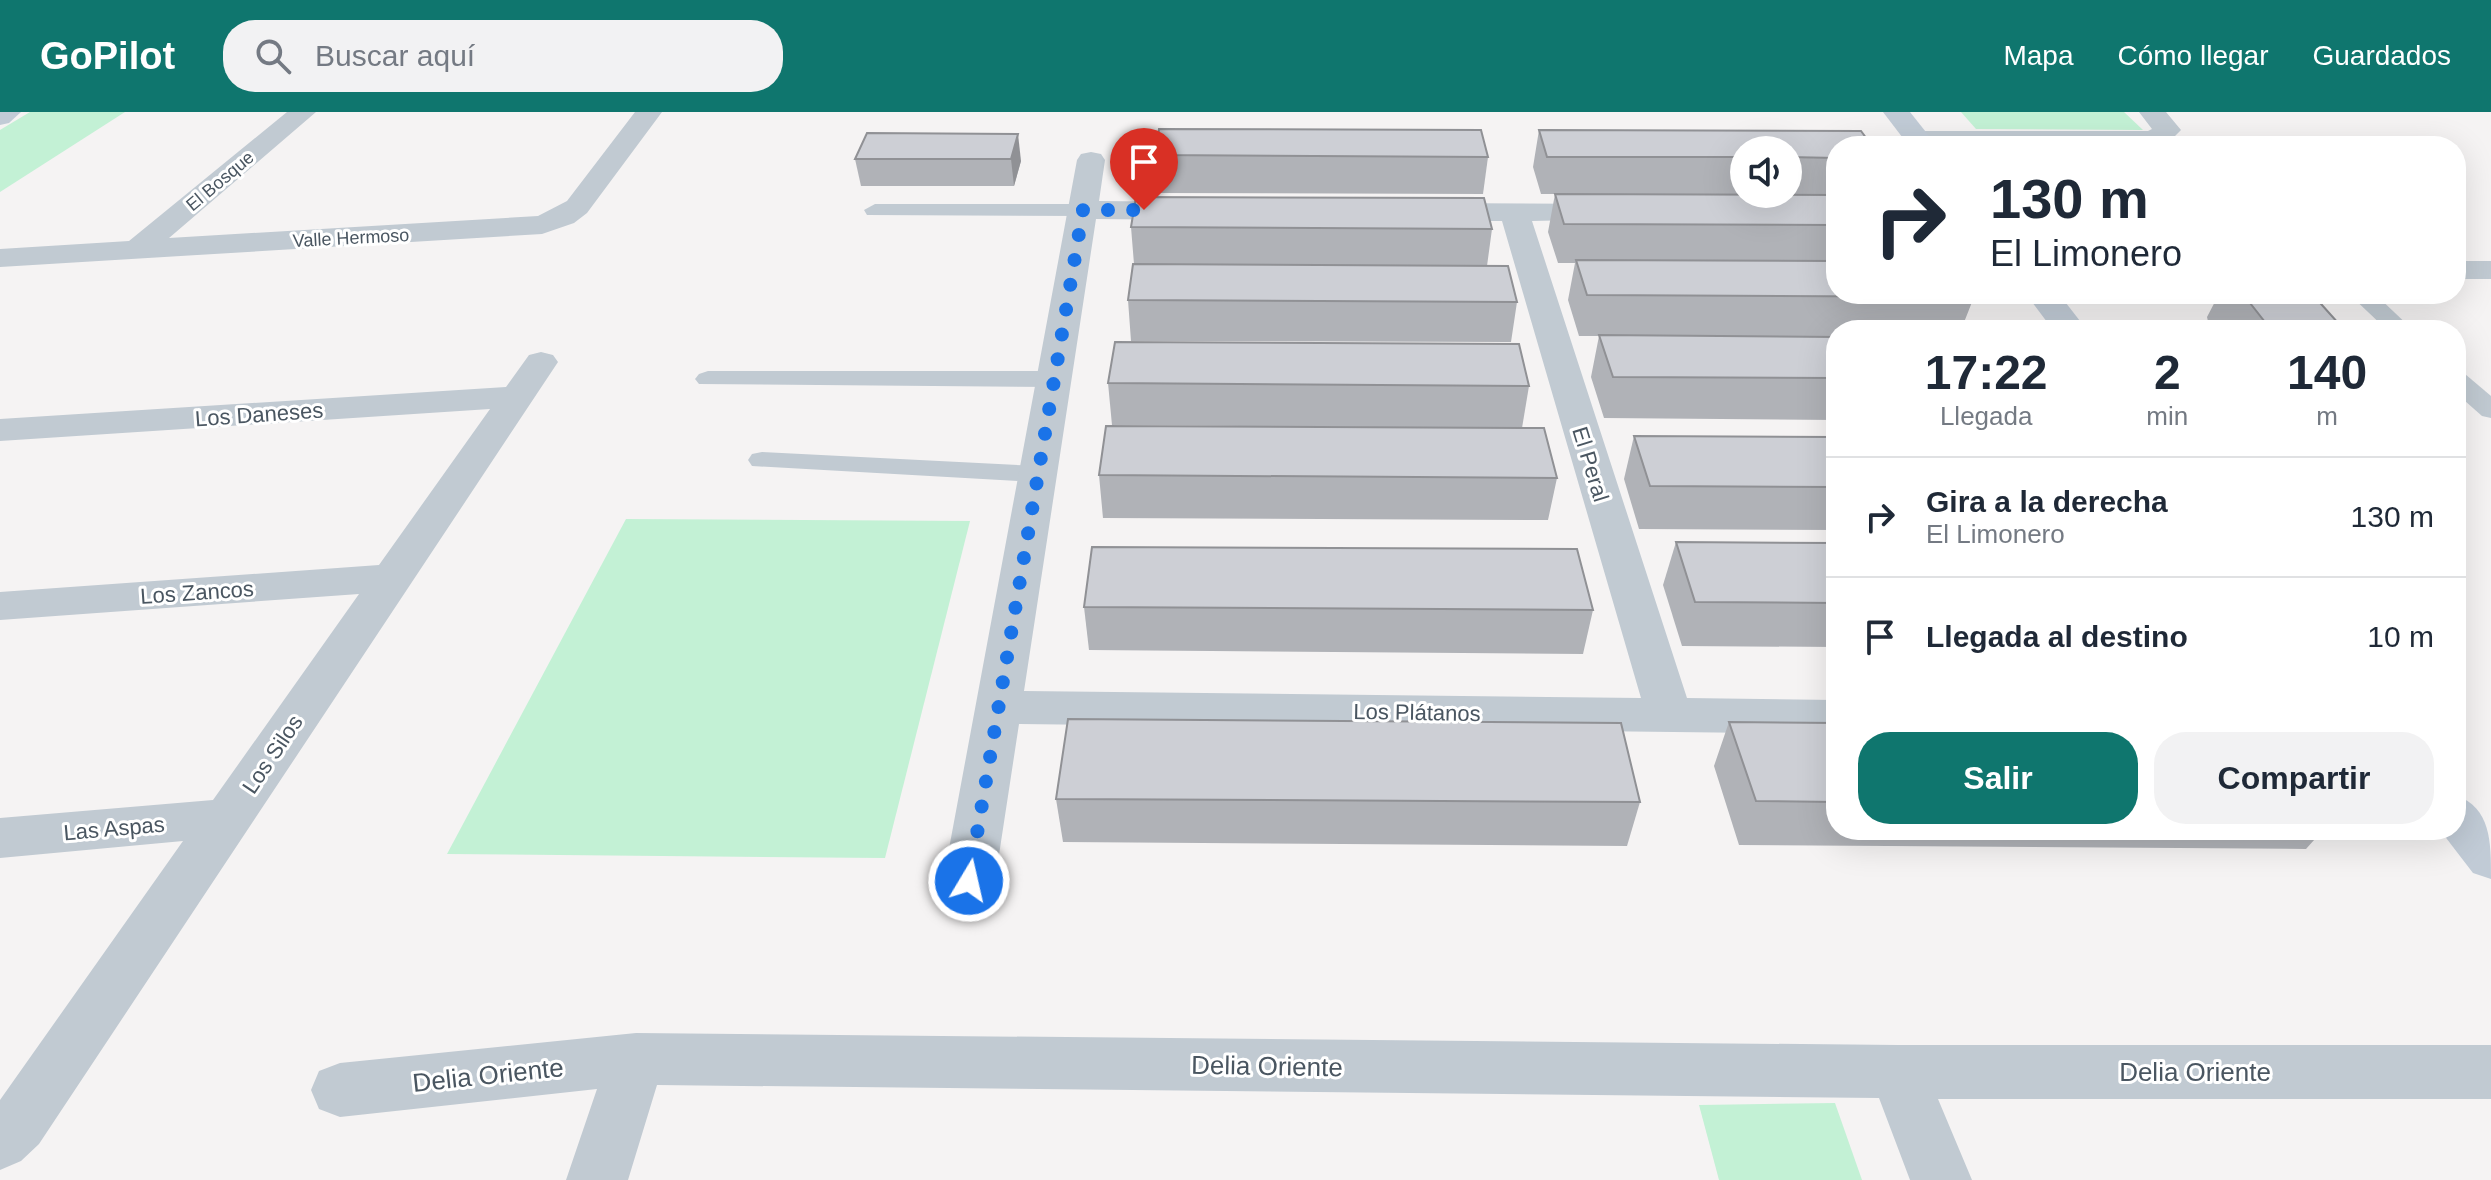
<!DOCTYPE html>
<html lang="es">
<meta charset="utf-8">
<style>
:root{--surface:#fff;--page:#f2f2f3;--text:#1f2937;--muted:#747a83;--line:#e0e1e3;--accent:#0f766e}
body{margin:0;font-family:Helvetica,sans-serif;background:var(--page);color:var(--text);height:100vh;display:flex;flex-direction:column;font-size:30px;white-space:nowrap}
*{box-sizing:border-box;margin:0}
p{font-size:26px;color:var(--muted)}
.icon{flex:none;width:44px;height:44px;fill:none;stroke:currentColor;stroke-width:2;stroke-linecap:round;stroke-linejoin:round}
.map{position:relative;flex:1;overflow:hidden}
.sheet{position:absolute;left:1826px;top:208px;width:640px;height:520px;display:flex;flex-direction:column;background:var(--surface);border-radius:32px;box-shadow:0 8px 32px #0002}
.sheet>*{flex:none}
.hud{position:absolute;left:1826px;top:24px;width:640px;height:168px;border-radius:32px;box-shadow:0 8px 32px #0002;background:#fff;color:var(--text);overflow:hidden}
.tools{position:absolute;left:1730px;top:24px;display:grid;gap:16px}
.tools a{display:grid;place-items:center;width:72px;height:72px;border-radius:50%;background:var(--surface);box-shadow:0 8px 32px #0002;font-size:40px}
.pin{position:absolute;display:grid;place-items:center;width:68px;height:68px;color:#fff;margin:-82px -34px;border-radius:50% 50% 50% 0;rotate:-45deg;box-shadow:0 0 8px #0007}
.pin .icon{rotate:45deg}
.me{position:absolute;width:88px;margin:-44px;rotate:9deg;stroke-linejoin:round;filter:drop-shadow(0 0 6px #0008)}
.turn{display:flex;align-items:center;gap:28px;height:168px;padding:0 32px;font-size:36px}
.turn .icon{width:104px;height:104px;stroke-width:2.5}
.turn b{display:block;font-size:56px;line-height:68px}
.eta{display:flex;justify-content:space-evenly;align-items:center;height:136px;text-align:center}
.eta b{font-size:48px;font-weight:600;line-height:56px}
.primary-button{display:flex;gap:16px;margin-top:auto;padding:16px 32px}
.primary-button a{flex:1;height:92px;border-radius:32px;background:var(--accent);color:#fff;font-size:32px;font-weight:600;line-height:92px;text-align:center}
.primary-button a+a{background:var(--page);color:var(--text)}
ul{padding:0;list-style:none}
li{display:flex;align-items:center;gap:24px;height:120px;padding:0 32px;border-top:2px solid var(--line)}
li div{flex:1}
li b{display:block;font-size:30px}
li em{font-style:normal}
header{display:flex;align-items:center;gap:48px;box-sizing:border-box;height:112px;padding:0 40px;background:var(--accent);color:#fff}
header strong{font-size:38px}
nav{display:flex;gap:44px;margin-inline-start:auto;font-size:28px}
.search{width:560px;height:72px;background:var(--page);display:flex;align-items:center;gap:20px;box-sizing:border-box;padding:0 28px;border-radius:32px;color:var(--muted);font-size:30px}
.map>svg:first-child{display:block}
</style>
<header>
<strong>GoPilot</strong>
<div class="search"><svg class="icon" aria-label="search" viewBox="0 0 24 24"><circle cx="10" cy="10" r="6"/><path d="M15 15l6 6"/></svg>Buscar aquí</div>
<nav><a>Mapa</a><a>Cómo llegar</a><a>Guardados</a></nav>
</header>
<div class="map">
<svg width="2491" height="1068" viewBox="0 0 2491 1068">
<rect width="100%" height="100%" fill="#f5f3f3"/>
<g fill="#c3f1d5">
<polygon points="30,0 125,0 0,80 0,18"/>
<polygon points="1961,0 2124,0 2143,18 1976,17"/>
<polygon points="626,407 970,409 885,746 447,742"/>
<polygon points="1835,991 1862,1068 1719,1068 1699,993"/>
</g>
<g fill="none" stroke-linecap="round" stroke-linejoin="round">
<g fill="#c1cad2" fill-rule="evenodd">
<polygon points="875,92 1083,92 1094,98 1083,104 867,103 864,98"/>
<polygon points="2349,182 2375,182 2413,218 2387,218"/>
<polygon points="708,259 1054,259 1063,262 1067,267 1063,272 1054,275 699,272 695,267 699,262"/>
<polygon points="2456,259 2465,262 2491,284 2491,306 2482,304 2456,281"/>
<polygon points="762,340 1038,354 1048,356 1052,362 1048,368 1038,370 752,354 748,348 752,342"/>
</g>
<g fill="#c1cad2" fill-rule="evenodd">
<polygon points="287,0 316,0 169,126 538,104 567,89 635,0 662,0 587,101 574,111 542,122 0,155 0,137 129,129"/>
<polygon points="2139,0 2166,0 2181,18 2167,32 2158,34 1913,34 1904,27 1908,21 1918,19 2148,19 2152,17"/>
<polygon points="1091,40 1101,42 1105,48 1099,89 1194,90 1204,93 1209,99 1204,105 1194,108 1096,107 1024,579 1641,586 1502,109 1426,109 1415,106 1411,100 1415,94 1426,91 1610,92 1621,95 1625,101 1621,107 1532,109 1687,586 1836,588 1836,622 1019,612 995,769 987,784 969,790 951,784 943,769 1077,48 1081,42"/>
<rect x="2456" y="149" width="35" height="18"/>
<polygon points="541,240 553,243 558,250 39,1032 21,1049 0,1058 0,988 183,729 0,746 0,706 213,688 359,482 0,508 0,480 379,453 490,297 0,329 0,307 506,275 529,243"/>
<polygon points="636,921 1898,933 2491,933 2491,987 1938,987 1972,1068 1910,1068 1879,986 657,973 628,1068 566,1068 597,977 340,1005 319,997 311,978 319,959 340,951"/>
</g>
<g fill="#c1cbd6" fill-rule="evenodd">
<polygon points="0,0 21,0 9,11 0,13"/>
<polygon points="1883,0 1910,0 1937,34 1909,34"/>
<polygon points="2026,182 2059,182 2087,218 2053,218"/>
<path d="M2456 683C2491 697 2491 728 2491 767L2473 761 2440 718H2456Z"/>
</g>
</g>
<g fill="#b0b2b7" fill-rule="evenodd">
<path d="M1539 18 1836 34V182L1974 185 1961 218H1836V308L1604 306 1591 265 1599 224H1579L1568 188 1575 151H1558L1548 120 1555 82H1541L1533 55ZM1744 38H1788V82H1744Z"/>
<polygon points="867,21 1021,49 1014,74 861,74 855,47"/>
<polygon points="1156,43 1488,45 1483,82 1158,81"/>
<polygon points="1131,115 1492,117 1487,154 1517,190 1511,230 1131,229 1128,188 1134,152"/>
<polygon points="2219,182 2329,182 2322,193 2339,212 2335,218 2210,218 2207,205"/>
<polygon points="1108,271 1529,274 1522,316 1112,313"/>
<polygon points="1634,324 1836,325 1836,418 1639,417 1624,367"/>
<polygon points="1099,363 1557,366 1548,408 1103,406"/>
<polygon points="1676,430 1836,431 1836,535 1682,534 1663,473"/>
<polygon points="1084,495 1593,498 1583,542 1089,538"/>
<polygon points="1729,610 1836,611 1836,718 2323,718 2306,737 1739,733 1714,654"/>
<polygon points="1056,687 1640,690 1627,734 1063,730"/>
</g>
<polygon fill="#909195" points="1018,22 1021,49 1014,74 1011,47"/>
<g fill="#cdcfd5" stroke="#909195" stroke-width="2">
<polygon points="1159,17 1481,18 1488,45 1156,43"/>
<polygon points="1539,18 1861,19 1872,34 1836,34 1836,46 1788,45 1788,38 1744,38 1744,45 1547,45"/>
<polygon points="867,21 1018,22 1011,47 855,47"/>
<polygon points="1555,82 1836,83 1836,113 1564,112"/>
<polygon points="1136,85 1484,86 1492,117 1131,115"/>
<polygon points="1576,148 1836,149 1836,182 1972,182 1974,185 1587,183"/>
<polygon points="1133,152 1508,154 1517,190 1128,188"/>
<polygon points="2243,182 2314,182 2313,183 2339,212 2265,210"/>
<polygon points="1599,223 1836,225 1836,266 1613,265"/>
<polygon points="1115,230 1519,232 1529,274 1108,271"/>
<polygon points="1106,314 1544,316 1557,366 1099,363"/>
<polygon points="1634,324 1836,325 1836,375 1650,374"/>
<polygon points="1676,430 1836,431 1836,491 1695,490"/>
<polygon points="1092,435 1577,437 1593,498 1084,495"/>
<polygon points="1068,607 1621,611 1640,690 1056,687"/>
<polygon points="1729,610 1836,611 1836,690 1756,689"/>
</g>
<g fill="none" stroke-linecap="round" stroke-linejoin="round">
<polyline stroke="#1a73e8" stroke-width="14" stroke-dasharray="0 25.2" points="969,769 1083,98 1144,98"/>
</g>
<g text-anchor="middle" stroke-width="6" stroke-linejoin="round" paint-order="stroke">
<g font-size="18" fill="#4a5661" stroke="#fff">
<text transform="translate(220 69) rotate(-40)" y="6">El Bosque</text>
<text transform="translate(351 126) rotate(-3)" y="6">Valle Hermoso</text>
</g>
<g font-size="22" fill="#4a5661" stroke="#fff">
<text transform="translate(259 302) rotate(-4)" y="8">Los Daneses</text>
<text transform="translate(1591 352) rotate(73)" y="8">El Peral</text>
<text transform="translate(197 480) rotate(-4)" y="8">Los Zancos</text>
<text transform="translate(1417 600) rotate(1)" y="8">Los Plátanos</text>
<text transform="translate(272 642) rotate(-56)" y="8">Los Silos</text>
<text transform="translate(114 716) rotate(-5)" y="8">Las Aspas</text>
</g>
<g font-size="26" fill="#4a5661" stroke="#fff">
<text transform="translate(1267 954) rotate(1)" y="9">Delia Oriente</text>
<text x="2195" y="969">Delia Oriente</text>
<text transform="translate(488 963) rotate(-6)" y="9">Delia Oriente</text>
</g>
</g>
</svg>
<div class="tools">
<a><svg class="icon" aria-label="sound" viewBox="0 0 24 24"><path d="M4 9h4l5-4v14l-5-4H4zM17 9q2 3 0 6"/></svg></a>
</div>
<div class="pin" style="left:1144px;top:98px;background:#d93025"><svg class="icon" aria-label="arrive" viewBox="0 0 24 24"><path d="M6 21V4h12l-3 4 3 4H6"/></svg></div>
<svg class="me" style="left:969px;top:769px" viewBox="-20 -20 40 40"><circle r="17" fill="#1a73e8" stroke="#fff" stroke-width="3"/><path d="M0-11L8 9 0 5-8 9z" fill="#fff"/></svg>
<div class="hud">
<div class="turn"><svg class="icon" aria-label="right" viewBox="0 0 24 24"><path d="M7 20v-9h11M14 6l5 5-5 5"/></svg><div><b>130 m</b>El Limonero</div></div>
</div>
<section class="sheet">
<div class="eta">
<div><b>17:22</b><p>Llegada</p></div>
<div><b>2</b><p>min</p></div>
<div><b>140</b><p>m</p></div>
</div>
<ul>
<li><svg class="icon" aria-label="right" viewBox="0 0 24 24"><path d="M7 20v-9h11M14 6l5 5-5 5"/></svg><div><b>Gira a la derecha</b><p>El Limonero</p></div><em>130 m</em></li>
<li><svg class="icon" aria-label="arrive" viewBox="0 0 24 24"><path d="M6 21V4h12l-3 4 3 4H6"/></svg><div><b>Llegada al destino</b></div><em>10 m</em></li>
</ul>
<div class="primary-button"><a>Salir</a><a>Compartir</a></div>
</section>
</div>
